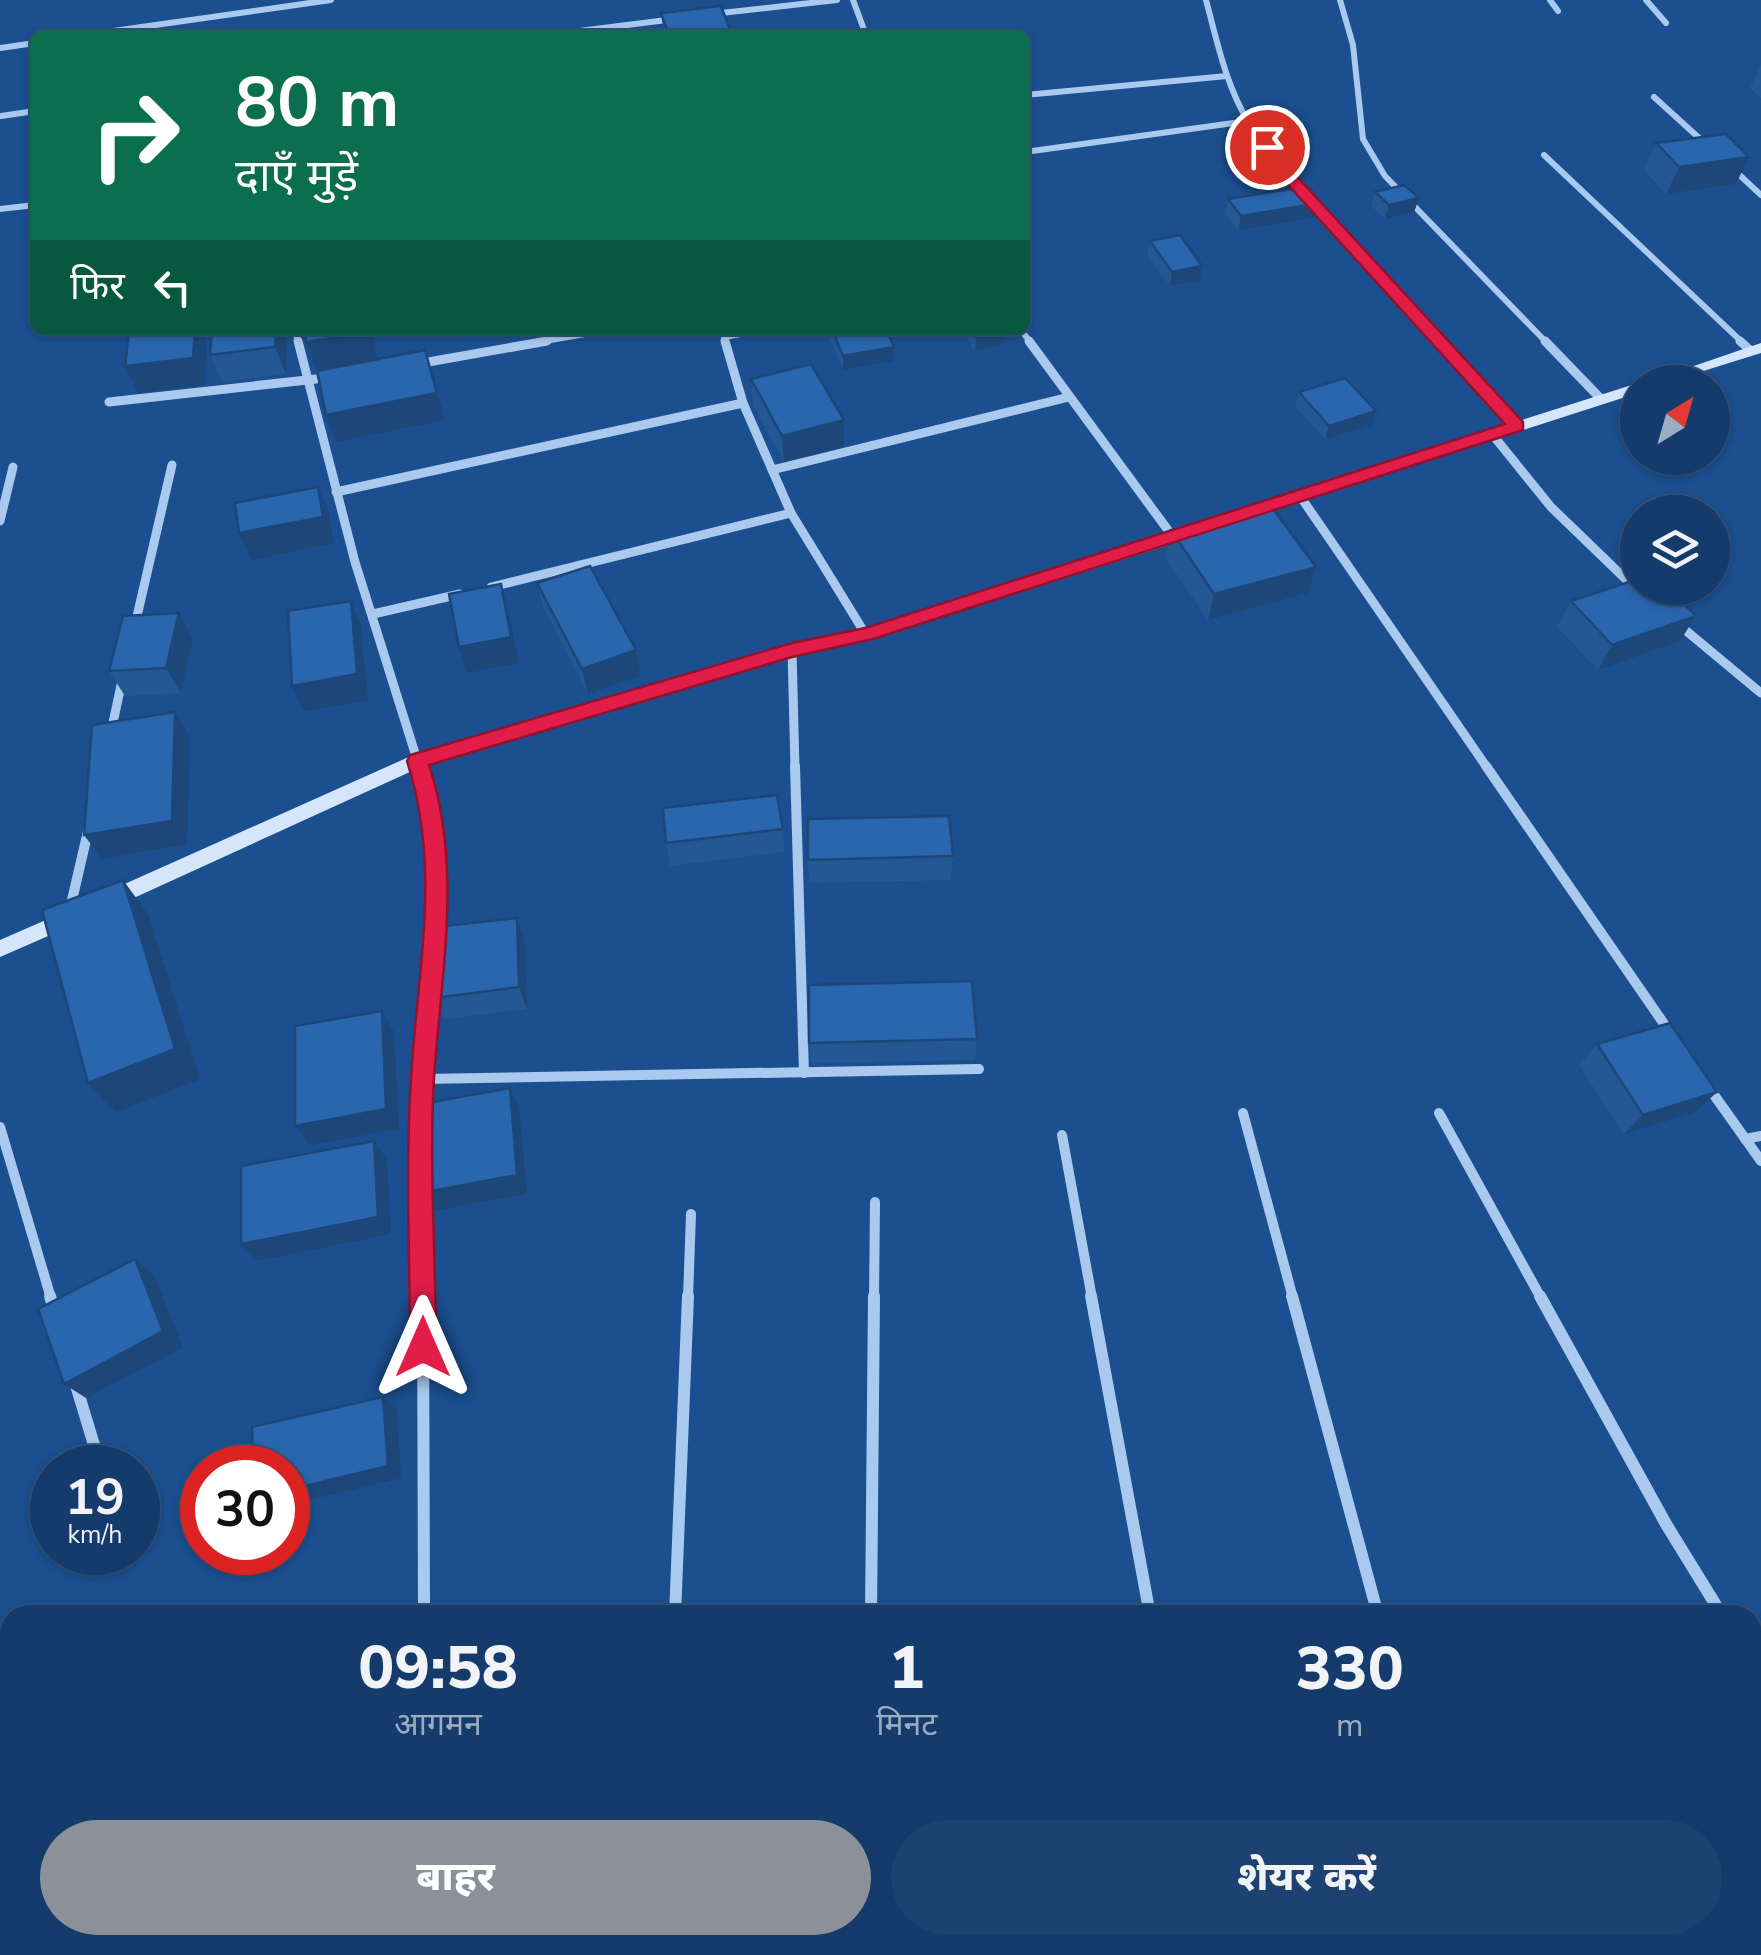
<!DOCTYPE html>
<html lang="hi">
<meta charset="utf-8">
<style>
:root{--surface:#143b6b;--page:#1d4271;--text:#f1f3f6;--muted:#9dadc1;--line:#33557e;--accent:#8c9099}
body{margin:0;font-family:"Nunito Sans","Noto Sans Devanagari",sans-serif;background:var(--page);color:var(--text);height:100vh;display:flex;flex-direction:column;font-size:38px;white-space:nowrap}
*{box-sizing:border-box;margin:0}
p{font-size:32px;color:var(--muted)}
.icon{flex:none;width:55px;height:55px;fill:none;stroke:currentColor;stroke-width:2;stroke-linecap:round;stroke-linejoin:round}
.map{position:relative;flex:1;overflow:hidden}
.drawer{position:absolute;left:0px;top:1605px;width:1762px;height:350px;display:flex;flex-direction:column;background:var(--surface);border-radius:30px 30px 0 0;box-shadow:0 2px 8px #0004,0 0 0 2px var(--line)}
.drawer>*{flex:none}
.guide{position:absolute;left:30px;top:30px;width:1000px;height:305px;border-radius:15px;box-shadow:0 2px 8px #0004,0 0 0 2px var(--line);background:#0b6e4f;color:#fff;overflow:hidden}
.needle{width:65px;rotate:37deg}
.buttons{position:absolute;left:1620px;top:365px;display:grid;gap:20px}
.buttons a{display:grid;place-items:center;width:110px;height:110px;border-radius:50%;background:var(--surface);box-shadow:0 2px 8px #0004,0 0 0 2px var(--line);font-size:50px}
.speed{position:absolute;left:30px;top:1445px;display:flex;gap:20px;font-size:50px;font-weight:700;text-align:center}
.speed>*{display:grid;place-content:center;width:130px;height:130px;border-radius:50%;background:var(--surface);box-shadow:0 2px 8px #0004,0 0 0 2px var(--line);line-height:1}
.speed small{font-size:25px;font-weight:400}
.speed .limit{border:15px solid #d22;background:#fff;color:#111}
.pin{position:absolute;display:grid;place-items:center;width:85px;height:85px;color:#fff;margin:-42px;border:5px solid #fff;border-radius:50%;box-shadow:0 2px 10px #0007}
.me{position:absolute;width:110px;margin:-55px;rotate:0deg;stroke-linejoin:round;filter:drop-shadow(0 0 8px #0008)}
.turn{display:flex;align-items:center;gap:35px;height:210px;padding:0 40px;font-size:45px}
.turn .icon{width:130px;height:130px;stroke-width:2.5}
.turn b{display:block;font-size:70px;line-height:85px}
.then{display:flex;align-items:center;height:95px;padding:0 40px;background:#0003;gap:20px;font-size:38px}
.eta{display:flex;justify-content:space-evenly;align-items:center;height:170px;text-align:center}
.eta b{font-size:60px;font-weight:800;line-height:70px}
.primary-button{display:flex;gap:20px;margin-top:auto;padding:20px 40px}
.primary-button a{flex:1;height:115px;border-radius:60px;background:var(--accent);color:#fff;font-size:40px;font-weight:800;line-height:115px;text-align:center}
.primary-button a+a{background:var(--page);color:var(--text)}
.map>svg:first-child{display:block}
</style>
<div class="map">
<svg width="1761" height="1955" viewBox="0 0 1761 1955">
<rect width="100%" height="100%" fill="#1b4f8f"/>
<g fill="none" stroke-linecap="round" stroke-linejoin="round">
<g stroke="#a9c9ee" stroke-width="6">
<polyline points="853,0 866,35"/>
<path d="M1206 0C1217 41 1226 86 1249 123 1301 204 1377 273 1442 343"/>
<polyline points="1340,0 1353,45 1363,139 1385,176 1547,343"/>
<polyline points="1550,0 1558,11"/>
<polyline points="1646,0 1666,23"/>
<polyline points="712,14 837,0"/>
<polyline points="85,35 331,0"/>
<polyline points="547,35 675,19"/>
<polyline points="0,48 35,43"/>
<polyline points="1025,95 1227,76"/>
<polyline points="1654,97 1709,147"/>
<polyline points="1,116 35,111"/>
<polyline points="1025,152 1248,121"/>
<polyline points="1544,155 1743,343"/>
<polyline points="1732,168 1761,195"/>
<polyline points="0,209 35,205"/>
<polyline points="295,330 298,343"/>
<polyline points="722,330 726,343"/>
<polyline points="1021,330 1031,343"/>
<polyline points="724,337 764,330"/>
<polyline points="533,343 608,330"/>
</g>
<g stroke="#a9c9ee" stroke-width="9">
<polyline points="298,341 355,562 420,769"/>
<polyline points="725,341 743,403 791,513 866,635"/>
<polyline points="1029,341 1173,537"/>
<polyline points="1439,341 1517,426"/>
<polyline points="1545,341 1601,399"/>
<polyline points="1740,341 1751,351"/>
<polyline points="417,364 547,341"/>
<polyline points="109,402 316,379"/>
<polyline points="1492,434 1551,507 1638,591"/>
<polyline points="772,470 1069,397"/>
<polyline points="336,492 743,403"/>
<polyline points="1300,496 1488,769"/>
<polyline points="0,521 13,467"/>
<polyline points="491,587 791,513"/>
<polyline points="373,614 460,594"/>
<polyline points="1678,624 1761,693"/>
<polyline points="135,625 172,465"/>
<polyline points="792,650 795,769"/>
<polyline points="111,732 123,676"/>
</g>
<g stroke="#a9c9ee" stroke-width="10">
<path d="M419 766C452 869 429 1005 423 1113"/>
<polyline points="795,766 804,1073"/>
<polyline points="1486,766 1671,1034"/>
<polyline points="69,913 89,827"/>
<polyline points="422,1079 979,1069"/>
<polyline points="1707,1085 1761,1161"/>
<polyline points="1243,1113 1293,1298"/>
<polyline points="1439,1113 1541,1298"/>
<polyline points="0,1127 51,1298"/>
<polyline points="1062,1135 1092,1298"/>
<polyline points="1745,1139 1761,1136"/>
<polyline points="423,1185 423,1298"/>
<polyline points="688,1298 691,1214"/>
<polyline points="874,1298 875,1202"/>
</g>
<g stroke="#a9c9ee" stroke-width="12">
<polyline points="50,1296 55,1313"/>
<polyline points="423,1296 424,1615"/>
<polyline points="1091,1296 1150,1615"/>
<polyline points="1292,1296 1378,1615"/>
<polyline points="1540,1296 1666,1524 1722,1615"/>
<polyline points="75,1382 101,1468"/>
<polyline points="126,1552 128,1561"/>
<polyline points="675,1615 688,1296"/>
<polyline points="871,1615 874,1296"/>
<polyline points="1752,1666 1761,1680"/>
<polyline points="2,1727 10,1756"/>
<polyline points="1752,1804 1761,1801"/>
<polyline points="65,1945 70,1955"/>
<polyline points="662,1945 662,1955"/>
<polyline points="1207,1945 1208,1955"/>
<polyline points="1454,1945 1455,1955"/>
<polyline points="1713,1945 1716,1955"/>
<polyline points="844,1955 846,1945"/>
</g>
<g fill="#d6e6fa" fill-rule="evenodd">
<polygon points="1761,343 1761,353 1668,382 1647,382"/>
<polygon points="1638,383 1638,393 1251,518 1239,518 1237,514 1239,510"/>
<polygon points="1194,525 1200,527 1200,535 866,641 792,656 423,766 114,907 100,907 97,901 100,895 411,756 792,644 865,629"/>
<polygon points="71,909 78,911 81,917 78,923 0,957 0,940"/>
</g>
</g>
<g fill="#245895">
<polygon points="661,13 732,35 664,35"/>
<polygon points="1761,65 1761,98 1750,88"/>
<polygon points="1656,143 1736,184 1666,194 1644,170"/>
<polygon points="1375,192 1419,198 1414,212 1385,219 1371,206"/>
<polygon points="1228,199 1321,203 1318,217 1238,230 1225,213"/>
<polygon points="1150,241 1202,266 1200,280 1170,286 1147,255"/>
<polygon points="830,330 886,330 894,347 894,361 843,370 830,339"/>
<polygon points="961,330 1005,330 1004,344 975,351"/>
<polygon points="287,337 286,374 222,382 210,355"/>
<polygon points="751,379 844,420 844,447 784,462 753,406"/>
<polygon points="1299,392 1376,411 1372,425 1325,439 1295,406"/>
<polygon points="1171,530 1316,567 1308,593 1208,620 1165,557"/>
<polygon points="537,583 641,676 588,694 544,609"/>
<polygon points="1571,601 1680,641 1598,670 1557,627"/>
<polygon points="193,639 181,693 125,696 109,671"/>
<polygon points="783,829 785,852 670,866 666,843"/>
<polygon points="953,856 951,880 809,883 808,860"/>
<polygon points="517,918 525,941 527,1009 445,1019 434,998"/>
<polygon points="977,1039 975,1060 811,1063 809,1043"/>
<polygon points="1597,1044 1696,1112 1624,1134 1579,1065"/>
</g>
<g fill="#1d4779">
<polygon points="1749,157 1736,184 1666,194 1679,167"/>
<polygon points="1419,198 1414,212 1385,219 1389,205"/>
<polygon points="1321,203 1318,217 1238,230 1241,216"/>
<polygon points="1202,266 1200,280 1170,286 1172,272"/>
<polygon points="195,330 201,330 207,344 205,385 138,393 125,366"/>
<polygon points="276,330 284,330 287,337 286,374 275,347"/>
<polygon points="368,330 373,330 377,360 316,369 306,342"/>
<polygon points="1005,330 1004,344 975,351 976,337"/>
<polygon points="894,347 894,361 843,370 843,356"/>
<polygon points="425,350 445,420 336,442 326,415"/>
<polygon points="1376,411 1372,425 1325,439 1329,426"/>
<polygon points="844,420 844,447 784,462 782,436"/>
<polygon points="318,487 329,514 334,543 251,560 239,533"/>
<polygon points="1316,567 1308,593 1208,620 1214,594"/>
<polygon points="501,584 508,610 519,663 467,673 459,647"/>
<polygon points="351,601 361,627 368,700 304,711 292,686"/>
<polygon points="179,613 193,639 181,693 166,668"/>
<polygon points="1696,616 1680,641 1598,670 1612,645"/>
<polygon points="636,650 641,676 588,694 582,669"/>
<polygon points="175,712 190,737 187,844 102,859 84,835"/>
<polygon points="123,880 148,914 200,1079 116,1112 88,1083"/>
<polygon points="517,918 525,941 527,1009 519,987"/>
<polygon points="382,1011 394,1032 399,1129 310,1145 295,1126"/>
<polygon points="510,1088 519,1108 527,1194 432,1211 420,1193"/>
<polygon points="1717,1092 1696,1112 1624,1134 1643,1115"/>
<polygon points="374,1141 387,1160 391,1234 258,1261 241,1244"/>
<polygon points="135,1259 154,1276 183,1347 86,1398 64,1384"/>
<polygon points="383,1397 397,1411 401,1478 288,1505 288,1490"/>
</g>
<g fill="#2a66ad" stroke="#1d4779" stroke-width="2.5">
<polygon points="721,6 732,35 669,35 661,13"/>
<polygon points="1726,134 1749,157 1679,167 1656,143"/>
<polygon points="1404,185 1419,198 1389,205 1375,192"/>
<polygon points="1308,186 1321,203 1241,216 1228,199"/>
<polygon points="1180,235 1202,266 1172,272 1150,241"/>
<polygon points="129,330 195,330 193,358 125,366"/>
<polygon points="212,330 276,330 275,347 210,355"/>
<polygon points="305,330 368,330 369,332 306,342"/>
<polygon points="832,330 886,330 894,347 843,356"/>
<polygon points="971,330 1005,330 976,337"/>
<polygon points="425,350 437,393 326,415 317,371"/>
<polygon points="811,364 844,420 782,436 751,379"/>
<polygon points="1345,378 1376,411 1329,426 1299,392"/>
<polygon points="318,487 323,517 239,533 235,503"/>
<polygon points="1270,505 1316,567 1214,594 1171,530"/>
<polygon points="590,566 636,650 582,669 537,583"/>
<polygon points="1638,579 1638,588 1668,588 1696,616 1612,645 1571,601"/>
<polygon points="501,584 511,637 459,647 449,594"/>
<polygon points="351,601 357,674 292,686 288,611"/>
<polygon points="179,613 166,668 109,671 123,616"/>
<polygon points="175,712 172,821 84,835 92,725"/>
<polygon points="777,795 783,829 666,843 663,808"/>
<polygon points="949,816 953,856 808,860 808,819"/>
<polygon points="123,880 175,1049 88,1083 42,910"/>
<polygon points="517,918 519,987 434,998 434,927"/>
<polygon points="972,981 977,1039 809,1043 809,985"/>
<polygon points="382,1011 386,1109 295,1126 295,1026"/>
<polygon points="1670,1023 1717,1092 1643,1115 1597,1044"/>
<polygon points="510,1088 517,1175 420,1193 416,1105"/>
<polygon points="374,1141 378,1217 241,1244 241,1166"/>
<polygon points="135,1259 163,1331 64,1384 38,1309"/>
<polygon points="383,1397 388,1466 288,1490 288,1468 253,1468 252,1427"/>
</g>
<path fill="#e11d48" stroke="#92132f" stroke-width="2.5" d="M1262 144H1272L1291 170 1523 422V430L873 639 792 657 429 765C463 866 441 974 434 1078 429 1167 436 1258 436 1347L433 1356 423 1360 414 1356 410 1347C410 1258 405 1168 411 1079 417 970 442 869 407 761L410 755 792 643 865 628 1505 424 1280 176 1259 147Z"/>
</svg>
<div class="buttons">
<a><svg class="needle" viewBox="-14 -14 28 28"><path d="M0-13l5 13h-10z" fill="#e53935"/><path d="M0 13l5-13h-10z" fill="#9dadc1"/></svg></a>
<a><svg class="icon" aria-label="layers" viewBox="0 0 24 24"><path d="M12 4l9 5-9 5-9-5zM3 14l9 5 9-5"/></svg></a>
</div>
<div class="speed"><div>19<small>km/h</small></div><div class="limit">30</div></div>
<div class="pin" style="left:1267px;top:147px;background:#d93025"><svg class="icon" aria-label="arrive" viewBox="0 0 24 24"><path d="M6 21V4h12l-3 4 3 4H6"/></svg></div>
<svg class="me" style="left:423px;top:1347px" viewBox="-20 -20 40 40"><path d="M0-17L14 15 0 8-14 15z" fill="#e11d48" stroke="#fff" stroke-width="4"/></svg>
<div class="guide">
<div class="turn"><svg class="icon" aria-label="right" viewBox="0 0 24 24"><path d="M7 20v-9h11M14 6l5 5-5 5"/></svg><div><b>80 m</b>दाएँ मुड़ें</div></div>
<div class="then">फिर<svg class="icon" aria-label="left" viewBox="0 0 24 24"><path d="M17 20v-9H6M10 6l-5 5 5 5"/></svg></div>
</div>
<section class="drawer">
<div class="eta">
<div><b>09:58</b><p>आगमन</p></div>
<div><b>1</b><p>मिनट</p></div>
<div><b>330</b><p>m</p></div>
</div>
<div class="primary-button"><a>बाहर</a><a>शेयर करें</a></div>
</section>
</div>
